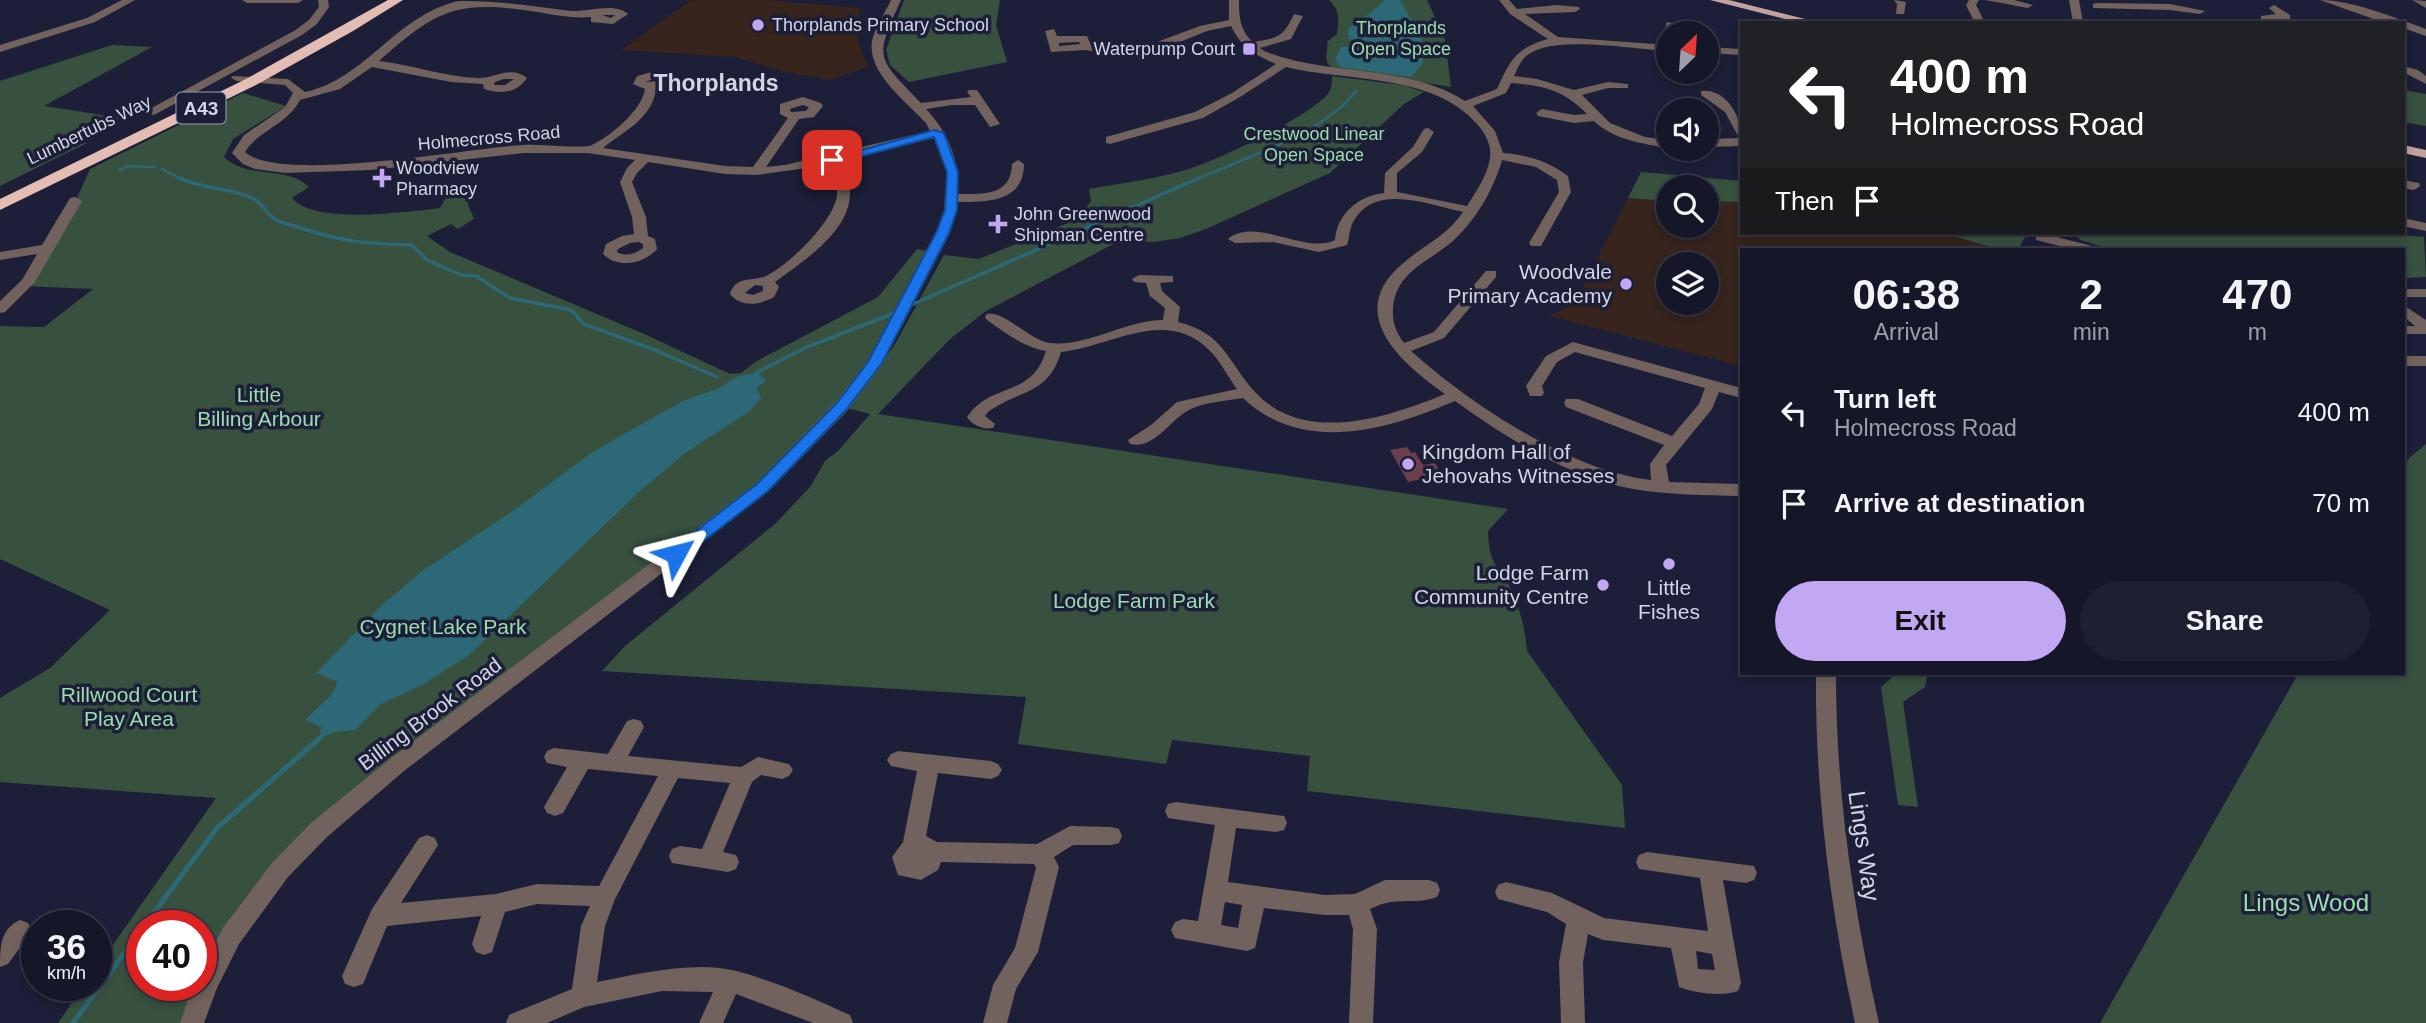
<!DOCTYPE html>
<style>
:root{--surface:#151729;--page:#1e2031;--text:#f1f3f6;--muted:#9d9fa8;--line:#343646;--accent:#c2a7f2}
body{margin:0;font-family:Arial,sans-serif;background:var(--page);color:var(--text);height:100vh;display:flex;flex-direction:column;font-size:26px;white-space:nowrap}
*{box-sizing:border-box;margin:0}
p{font-size:23px;color:var(--muted)}
.icon{flex:none;width:38px;height:38px;fill:none;stroke:currentColor;stroke-width:2;stroke-linecap:round;stroke-linejoin:round}
.map{position:relative;flex:1;overflow:hidden}
.drawer{position:absolute;left:1740px;top:248px;width:665px;height:427px;display:flex;flex-direction:column;background:var(--surface);border-radius:0px;box-shadow:0 4px 10px #0003,0 0 0 2px var(--line)}
.drawer>*{flex:none}
.guide{position:absolute;left:1740px;top:21px;width:665px;height:214px;border-radius:0px;box-shadow:0 4px 10px #0003,0 0 0 2px var(--line);background:#202124;color:#fff;overflow:hidden}
.needle{width:46px;rotate:25deg}
.controls{position:absolute;left:1656px;top:21px;display:grid;gap:14px}
.controls a{display:grid;place-items:center;width:63px;height:63px;border-radius:50%;background:var(--surface);box-shadow:0 4px 10px #0003,0 0 0 2px var(--line);font-size:35px}
.speed{position:absolute;left:21px;top:910px;display:flex;gap:14px;font-size:35px;font-weight:700;text-align:center}
.speed>*{display:grid;place-content:center;width:91px;height:91px;border-radius:50%;background:var(--surface);box-shadow:0 4px 10px #0003,0 0 0 2px var(--line);line-height:1}
.speed small{font-size:18px;font-weight:400}
.speed .limit{border:10px solid #d22;background:#fff;color:#111}
.pin{position:absolute;display:grid;place-items:center;width:60px;height:60px;color:#fff;margin:-30px;border-radius:14px;box-shadow:0 4px 10px #0006}
.me{position:absolute;width:77px;margin:-38px;rotate:52deg;stroke-linejoin:round;filter:drop-shadow(0 0 5px #0008)}
.turn{display:flex;align-items:center;gap:24px;height:147px;padding:0 35px;font-size:32px}
.turn .icon{width:91px;height:91px;stroke-width:2.5}
.turn b{display:block;font-size:49px;line-height:60px}
.then{display:flex;align-items:center;height:66px;padding:0 35px;background:#0003;gap:14px;font-size:26px}
.eta{display:flex;justify-content:space-evenly;align-items:center;height:119px;text-align:center}
.eta b{font-size:42px;font-weight:600;line-height:49px}
.action{display:flex;gap:14px;margin-top:auto;padding:14px 35px}
.action a{flex:1;height:80px;border-radius:42px;background:var(--accent);color:#111;font-size:28px;font-weight:600;line-height:80px;text-align:center}
.action a+a{background:var(--page);color:var(--text)}
ul{padding:0;list-style:none}
li{display:flex;align-items:center;gap:21px;height:91px;padding:0 35px}
li div{flex:1}
li b{display:block;font-size:26px}
li em{font-style:normal}
.map>svg:first-child{display:block}
</style>
<div class="map">
<svg width="2426" height="1023" viewBox="0 0 2426 1023">
<rect width="100%" height="100%" fill="#1c1f37"/>
<g fill="#36241d" fill-rule="evenodd">
<polygon points="691,0 768,0 860,8 858,42 868,67 830,80 785,72 734,57 621,50"/>
<path d="M1628 198 1668 201V226H1706V201L1741 202V233H1944L2000 250H1741V366L1549 316 1574 304ZM1668 264H1706V303H1668Z"/>
</g>
<g fill="#38513f" fill-rule="evenodd">
<polygon points="904,0 1000,0 996,25 1007,62 909,82 890,65 886,50"/>
<path d="M1329 0H1427L1445 40 1451 87 1332 68C1322 60 1329 52 1327 42L1337 34C1339 19 1340 10 1329 0Z"/>
<polygon points="112,45 152,47 44,106 122,118 63,136 87,143 0,186 0,81"/>
<path d="M1332 76 1402 85 1424 92 1404 104 1330 173 1206 229 1180 238 1154 242 1119 241 986 311 950 339 878 414 1508 509 1488 531C1489 564 1496 562 1510 587 1520 608 1525 628 1527 651L1622 785 1625 828 1307 791 1310 756 1172 740 1166 764 1018 744 1026 697 602 671 625 646 775 524 810 487 825 461 838 451 870 414 847 408 894 346 944 255 979 259 1085 216 1086 208 1091 201 1089 189C1122 183 1156 179 1189 169 1220 159 1304 119 1326 96 1332 90 1332 84 1332 76Z"/>
<polygon points="2403,90 2426,94 2426,126 2403,122"/>
<path d="M243 93 286 106 233 139 224 157C248 180 286 165 309 187L292 198C314 225 407 212 440 208L450 190 470 188 468 205 474 219 458 229 451 224 427 236 450 252 642 333 730 374 741 373 755 362 878 297 917 249 934 252 875 363 799 452 280 870 193 1023H58L84 985H96V969L216 798 0 782V698L50 668 110 610 0 559V326L44 327 93 289 24 286 68 218 90 169ZM142 926H201V985H142Z"/>
<polygon points="1641,172 1741,181 1741,202 1706,201 1706,187 1668,187 1668,201 1628,198"/>
<polygon points="1944,233 2027,233 2018,250 2000,250"/>
<polygon points="2075,233 2373,233 2424,237 2426,277 2403,278 2403,250 2114,250 2080,240"/>
<polygon points="2426,444 2426,1023 2100,1023 2298,674 2403,674 2403,469 2410,457"/>
<polygon points="1896,674 1927,674 1925,687 1903,702 1918,807 1898,805 1881,687"/>
</g>
<g fill="#2c6876">
<polygon points="1385,0 1400,0 1422,39 1423,63 1411,77 1340,67 1335,60 1341,47 1354,46 1355,40 1348,39 1349,27 1356,25"/>
<polygon points="756,373 766,380 757,388 761,398 750,411 684,454 640,491 469,655 422,685 381,704 355,730 335,732 320,738 321,727 305,720 331,695 338,682 316,673 383,604 422,571 517,508 594,451 683,401 717,389 738,376"/>
</g>
<g fill="none" stroke-linecap="round" stroke-linejoin="round">
<g stroke="#2c6876" stroke-width="2.5">
<polyline points="162,169 183,180"/>
<polyline points="119,170 128,166 154,167"/>
<path d="M1195 180C1246 157 1322 135 1356 91"/>
</g>
<g stroke="#2c6876" stroke-width="3.5">
<path d="M180 178C204 190 228 187 252 198 263 203 266 214 275 219 282 224 293 225 301 228 342 242 369 244 412 245L427 260 461 275 476 276 510 298 571 310 584 324 655 350 717 377"/>
<polyline points="909,306 1199,178"/>
<polyline points="756,373 807,347 897,312"/>
</g>
<g stroke="#2c6876" stroke-width="5">
<polyline points="144,926 217,828 320,738"/>
<polyline points="73,1023 142,929"/>
</g>
</g>
<polygon fill="#6b3f4d" points="1407,447 1411,453 1415,452 1423,465 1435,463 1442,475 1408,482 1390,450"/>
<g fill="none" stroke-linecap="round" stroke-linejoin="round">
<g fill="#71625e" fill-rule="evenodd">
<polygon points="122,0 135,0 95,22 0,52 0,45 87,18"/>
<polygon points="242,0 303,0 298,3 247,3"/>
<polygon points="318,0 328,0 329,7 317,24 302,35 154,115 144,112 294,31 309,20 319,7"/>
<path d="M891 0H901C874 60 876 56 921 103L971 97 967 92 969 90H977L1000 124 990 127 975 105H952L926 109C949 133 960 162 958 194 984 194 1011 196 1012 164L1018 160 1024 164C1024 202 987 202 958 202L950 233 883 363 847 411 769 491 404 771 327 837 288 877 239 944 217 988 204 1023H180L193 985H201V969L223 928 272 863 311 823 390 759 757 483 835 403 868 362 936 233 944 210 947 172 934 138 839 162C844 172 850 182 850 193 850 232 803 261 775 282L779 287 774 297C759 305 742 308 730 294 736 275 752 282 766 276 789 265 833 222 837 196 838 185 832 174 828 165L757 175 725 174 648 162 637 173 632 182 646 217 648 236 655 239 657 249C644 264 618 269 603 254L606 244 622 236 634 234 632 217 620 182 627 168 635 160 587 153H523L371 170 285 173 255 169 243 164 232 153 244 135 285 107 293 93 285 85 237 81 231 78 233 76 288 79 305 92C366 79 397 14 459 1 496 0 535 7 571 11 589 12 614 2 628 14L613 24 591 22V17C571 19 551 14 531 11 454 0 436 11 379 61 413 65 445 77 479 78 496 78 511 65 527 78 516 94 501 94 484 89L483 84 451 82 372 67 340 89 300 100C288 124 259 130 245 152 280 184 470 148 523 145 537 144 582 149 592 145 611 136 642 110 645 89L633 84 637 76C652 72 663 67 677 77L671 85 656 89C652 119 624 131 603 148L725 166 753 167 788 118 780 114V104L803 97 821 103 823 106 814 117 799 119 766 167 785 165 930 131 926 123C906 101 867 73 872 41 875 27 885 13 891 0ZM602 15H615L611 18ZM659 77 664 78 663 81 645 82ZM504 79H514L505 85H494L495 82ZM803 105 809 107 806 111 791 112 790 109ZM639 242 643 244V248C635 254 627 257 617 252L618 249 630 243ZM755 285 763 286V291L753 295 745 293Z"/>
<path d="M1229 0H1239C1239 16 1240 31 1253 42 1279 38 1283 37 1294 14L1303 16 1291 39 1260 48 1264 51C1328 77 1408 64 1465 101L1497 89C1510 60 1516 48 1548 39L1510 14 1499 0H1509L1517 9 1557 5 1579 7 1580 9 1575 12 1525 14 1558 37 1668 45V51C1634 49 1555 35 1529 54 1521 59 1518 68 1514 76L1537 79 1574 90 1608 82 1628 84V88H1608L1582 95 1610 123 1645 137 1668 140V148C1643 144 1612 139 1594 121L1574 123 1538 116 1536 113 1542 109 1574 115 1587 114C1563 90 1545 86 1511 83L1506 93 1473 106 1495 131 1503 153C1527 155 1548 161 1568 176L1571 192 1541 246H1531L1529 243 1559 192 1557 180 1536 167 1502 160C1495 186 1478 216 1459 235 1436 260 1396 268 1393 308 1392 322 1396 332 1404 343L1434 332 1486 271H1496V277L1444 338 1411 351C1470 404 1571 471 1651 480L1650 464 1664 445 1566 407 1564 403 1566 399H1578L1672 436 1699 404 1705 388 1575 352 1557 362 1542 386 1544 393 1542 396H1530L1526 386 1546 356 1573 342 1741 388V398L1719 392 1712 409 1666 465 1669 482 1741 484V496C1705 495 1669 495 1633 489 1567 477 1510 440 1455 401 1387 430 1303 455 1243 398 1227 401 1202 402 1187 411 1170 421 1153 450 1130 444L1128 440 1151 425 1177 402 1237 389C1227 376 1220 360 1208 349 1165 307 1110 347 1061 352 1048 396 1019 389 988 412L985 416 995 424 993 428C983 430 972 425 967 417 992 381 1031 399 1046 351 1023 347 1006 333 987 320L985 317 987 314C1004 310 1029 340 1050 343 1088 347 1125 320 1163 320L1165 308 1150 296 1146 283 1134 282 1132 279 1139 275 1173 276V282L1160 283 1162 291 1180 307 1178 322C1224 333 1227 361 1255 392 1304 445 1387 418 1445 394 1403 364 1344 315 1401 265 1422 246 1446 237 1463 212 1431 205 1377 183 1355 219 1349 227 1350 237 1347 245L1319 252 1273 242 1235 243 1228 239C1255 216 1307 255 1335 240 1337 214 1358 196 1384 193L1385 173 1413 147 1424 129 1428 128 1434 132 1422 152 1397 173V192L1467 206C1476 192 1488 174 1490 158 1492 145 1485 133 1477 124 1433 73 1347 82 1286 67L1240 97 1203 118 1110 144 1106 143V137L1195 112 1232 93 1276 64C1255 55 1241 47 1231 26L1207 31 1170 46 1138 54 1112 55 1086 50 1051 52 1045 31 1054 29 1057 36H1087L1091 45H1095L1121 49 1146 46 1200 26 1229 20ZM1079 42 1080 44 1059 46V43Z"/>
<polygon points="1894,0 1906,2 1904,14 1896,14 1897,4"/>
<polygon points="1969,0 1979,0 1976,5 1985,23 1975,23 1966,5"/>
<polygon points="1985,0 2014,0 2033,5 2028,8"/>
<polygon points="2069,0 2079,0 2083,23 2073,23"/>
<path d="M2320 0C2352 0 2396 18 2426 29V36L2403 28V23H2385Z"/>
<polygon points="2412,0 2426,1 2426,8"/>
<polygon points="2097,3 2170,4 2205,11 2200,14 2170,10 2093,8 2093,4"/>
<polygon points="2274,5 2290,15 2290,19 2261,23 2261,16 2276,14 2269,8"/>
<polygon points="1667,22 1676,24 1674,33 1668,33 1668,36 1664,33"/>
<polygon points="1706,47 1741,49 1741,55 1706,53"/>
<polygon points="2403,66 2418,70 2426,76 2426,84 2403,72"/>
<path d="M1701 91C1724 88 1741 114 1741 135L1737 134 1725 112 1701 95Z"/>
<polygon points="1741,138 1741,146 1706,147 1706,139"/>
<polygon points="2403,180 2419,183 2420,186 2414,190 2403,188"/>
<polygon points="75,197 82,201 35,282 5,312 0,313 0,301 22,280 37,254 0,260 0,252 42,245 70,198"/>
<polygon points="2403,218 2426,223 2426,231 2403,226"/>
<polygon points="2041,233 2096,247 2098,250 2076,250 2036,240 2036,234"/>
<rect x="2403" y="289" width="23" height="8"/>
<polygon points="2403,305 2426,320 2426,334 2403,334 2403,326 2415,326 2403,316"/>
<rect x="2403" y="356" width="23" height="10"/>
<path d="M1816 674H1836C1836 793 1853 907 1879 1023H1855C1830 907 1815 792 1816 674Z"/>
<path d="M634 719 641 721 644 727 628 756 741 767 758 757 789 764 793 770 789 776 782 779 761 775 752 782 723 852 736 855 739 862 736 869 728 872 672 863 669 856 672 849 680 846 702 849 730 783 678 778 615 899 605 926 597 982C637 974 692 961 732 970 773 980 812 998 850 1015L853 1023H813L736 994 723 1023H699L713 992 662 991 584 1007 547 1023H506L509 1015 572 989 581 926 590 906 537 904 505 912 492 952 484 955 476 952 472 944 481 916 387 926 363 984 354 987 345 984 342 976 372 909 419 838 427 835 435 838 438 845 401 903 496 894 537 884 599 886 658 776 588 769 563 813 555 816 547 813 544 807 567 767 547 763 544 757 547 751 554 748 608 754 627 721Z"/>
<polygon points="898,751 991,761 998,764 1002,770 998,776 991,779 938,773 926,836 937,842 1037,844 1070,826 1111,827 1119,829 1122,836 1119,843 1111,845 1073,845 1054,857 1059,867 1038,952 1016,989 1007,1023 983,1023 993,985 1015,948 1036,868 1034,864 941,862 938,870 921,880 898,875 892,857 903,842 917,771 891,766 887,760 891,754"/>
<path d="M1176 802 1284 816 1287 823 1284 830 1276 832 1236 828 1228 882 1325 895 1355 894 1385 880H1429L1437 883 1440 890 1437 897C1413 906 1398 895 1370 909L1377 929 1373 1023H1349L1353 929 1349 915H1325L1264 908 1255 948 1247 951 1175 938 1171 930 1175 922 1183 919 1198 921 1215 825 1168 818 1165 811 1168 804ZM1225 902 1242 905 1238 928 1221 925Z"/>
<path d="M1647 852 1754 866 1757 873 1754 880 1746 883 1723 880 1741 983 1738 991C1722 997 1695 993 1679 987L1671 948 1603 940 1588 934 1583 962 1585 1023H1561L1559 962 1566 924 1547 912 1498 899 1495 892 1498 885 1506 882 1552 893 1604 918 1708 931 1700 878 1639 869 1636 862 1639 855ZM1696 951 1712 954 1715 970 1698 969Z"/>
<path d="M20 920 28 923 32 931 8 964 0 967C0 947 0 929 20 920Z"/>
</g>
<g fill="#c2a39b" fill-rule="evenodd">
<polygon points="1710,0 1729,0 1821,23 1801,23"/>
<polygon points="2403,145 2426,150 2426,158 2403,153"/>
</g>
<polygon fill="#e3bdb3" fill-rule="evenodd" points="388,0 403,0 353,31 256,85 0,210 0,199 246,79"/>
</g>
<polygon fill="#1a73e8" stroke="#114b97" stroke-width="2" points="934,130 944,133 958,172 957,210 949,233 882,363 846,410 768,491 682,558 671,558 668,554 671,550 757,484 836,404 868,362 936,233 945,210 947,172 934,137 832,164 826,160"/>
<g fill="#c2a7f2" stroke="#1c1f37" stroke-width="2.5">
<circle cx="758" cy="25" r="7"/>
<rect x="1242" y="42" width="14" height="14" rx="3.5"/>
<path d="M378.5 167.5h7v7h7v7h-7v7h-7v-7h-7v-7h7z"/>
<path d="M994.5 213.5h7v7h7v7h-7v7h-7v-7h-7v-7h7z"/>
<circle cx="1626" cy="284" r="7"/>
<circle cx="1408" cy="464" r="7"/>
<circle cx="1669" cy="564" r="7"/>
<circle cx="1603" cy="585" r="7"/>
</g>
<g text-anchor="middle" stroke-width="7" stroke-linejoin="round" paint-order="stroke">
<g font-size="18" fill="#d1d5e5" stroke="#1c1f37" text-anchor="start">
<text x="772" y="31">Thorplands Primary School</text>
<text x="1235" y="55" text-anchor="end">Waterpump Court</text>
<text x="396" y="174">Woodview<tspan x="396" dy="21">Pharmacy</tspan></text>
<text x="1014" y="220">John Greenwood<tspan x="1014" dy="21">Shipman Centre</tspan></text>
</g>
<g font-size="18" fill="#9bddad" stroke="#1c1f37">
<text x="1401" y="34">Thorplands<tspan x="1401" dy="21">Open Space</tspan></text>
<text x="1314" y="140">Crestwood Linear<tspan x="1314" dy="21">Open Space</tspan></text>
</g>
<g font-size="18" fill="#d1d5e5" stroke="#1c1f37">
<text transform="translate(89 130) rotate(-26)" y="6">Lumbertubs Way</text>
<text transform="translate(489 138) rotate(-5)" y="6">Holmecross Road</text>
</g>
<rect fill="#1c1f37" stroke="#9b9eb1" stroke-width="2" x="176.5" y="92.5" width="49" height="31" rx="5"/>
<g font-size="19" font-weight="bold" fill="#d1d5e5">
<text x="201" y="115">A43</text>
</g>
<g font-size="21" fill="#d1d5e5" stroke="#1c1f37" text-anchor="end">
<text x="1612" y="279">Woodvale<tspan x="1612" dy="24">Primary Academy</tspan></text>
<text x="1422" y="459" text-anchor="start">Kingdom Hall of<tspan x="1422" dy="24">Jehovahs Witnesses</tspan></text>
<text x="1589" y="580">Lodge Farm<tspan x="1589" dy="24">Community Centre</tspan></text>
<text x="1669" y="595" text-anchor="middle">Little<tspan x="1669" dy="24">Fishes</tspan></text>
</g>
<g font-size="21" fill="#9bddad" stroke="#1c1f37">
<text x="259" y="402">Little<tspan x="259" dy="24">Billing Arbour</tspan></text>
<text x="1134" y="608">Lodge Farm Park</text>
<text x="443" y="634">Cygnet Lake Park</text>
<text x="129" y="702">Rillwood Court<tspan x="129" dy="24">Play Area</tspan></text>
</g>
<g font-size="21" fill="#d1d5e5" stroke="#1c1f37">
<text transform="translate(430 714) rotate(-37)" y="7">Billing Brook Road</text>
</g>
<g font-size="23" font-weight="bold" fill="#d1d5e5" stroke="#1c1f37">
<text x="716" y="91">Thorplands</text>
</g>
<g font-size="24" fill="#d1d5e5" stroke="#1c1f37">
<text transform="translate(1864 846) rotate(82)" y="8">Lings Way</text>
</g>
<g font-size="24" fill="#9bddad" stroke="#1c1f37">
<text x="2306" y="911">Lings Wood</text>
</g>
</g>
</svg>
<div class="controls">
<a><svg class="needle" viewBox="-14 -14 28 28"><path d="M0-13l5 13h-10z" fill="#e53935"/><path d="M0 13l5-13h-10z" fill="#9d9fa8"/></svg></a>
<a><svg class="icon" aria-label="sound" viewBox="0 0 24 24"><path d="M4 9h4l5-4v14l-5-4H4zM17 9q2 3 0 6"/></svg></a>
<a><svg class="icon" aria-label="search" viewBox="0 0 24 24"><circle cx="10" cy="10" r="6"/><path d="M15 15l6 6"/></svg></a>
<a><svg class="icon" aria-label="layers" viewBox="0 0 24 24"><path d="M12 4l9 5-9 5-9-5zM3 14l9 5 9-5"/></svg></a>
</div>
<div class="speed"><div>36<small>km/h</small></div><div class="limit">40</div></div>
<div class="pin" style="left:832px;top:160px;background:#d93025"><svg class="icon" aria-label="arrive" viewBox="0 0 24 24"><path d="M6 21V4h12l-3 4 3 4H6"/></svg></div>
<svg class="me" style="left:676px;top:554px" viewBox="-20 -20 40 40"><path d="M0-17L14 15 0 8-14 15z" fill="#1a73e8" stroke="#fff" stroke-width="4"/></svg>
<div class="guide">
<div class="turn"><svg class="icon" aria-label="left" viewBox="0 0 24 24"><path d="M17 20v-9H6M10 6l-5 5 5 5"/></svg><div><b>400 m</b>Holmecross Road</div></div>
<div class="then">Then<svg class="icon" aria-label="arrive" viewBox="0 0 24 24"><path d="M6 21V4h12l-3 4 3 4H6"/></svg></div>
</div>
<section class="drawer">
<div class="eta">
<div><b>06:38</b><p>Arrival</p></div>
<div><b>2</b><p>min</p></div>
<div><b>470</b><p>m</p></div>
</div>
<ul>
<li><svg class="icon" aria-label="left" viewBox="0 0 24 24"><path d="M17 20v-9H6M10 6l-5 5 5 5"/></svg><div><b>Turn left</b><p>Holmecross Road</p></div><em>400 m</em></li>
<li><svg class="icon" aria-label="arrive" viewBox="0 0 24 24"><path d="M6 21V4h12l-3 4 3 4H6"/></svg><div><b>Arrive at destination</b></div><em>70 m</em></li>
</ul>
<div class="action"><a>Exit</a><a>Share</a></div>
</section>
</div>
